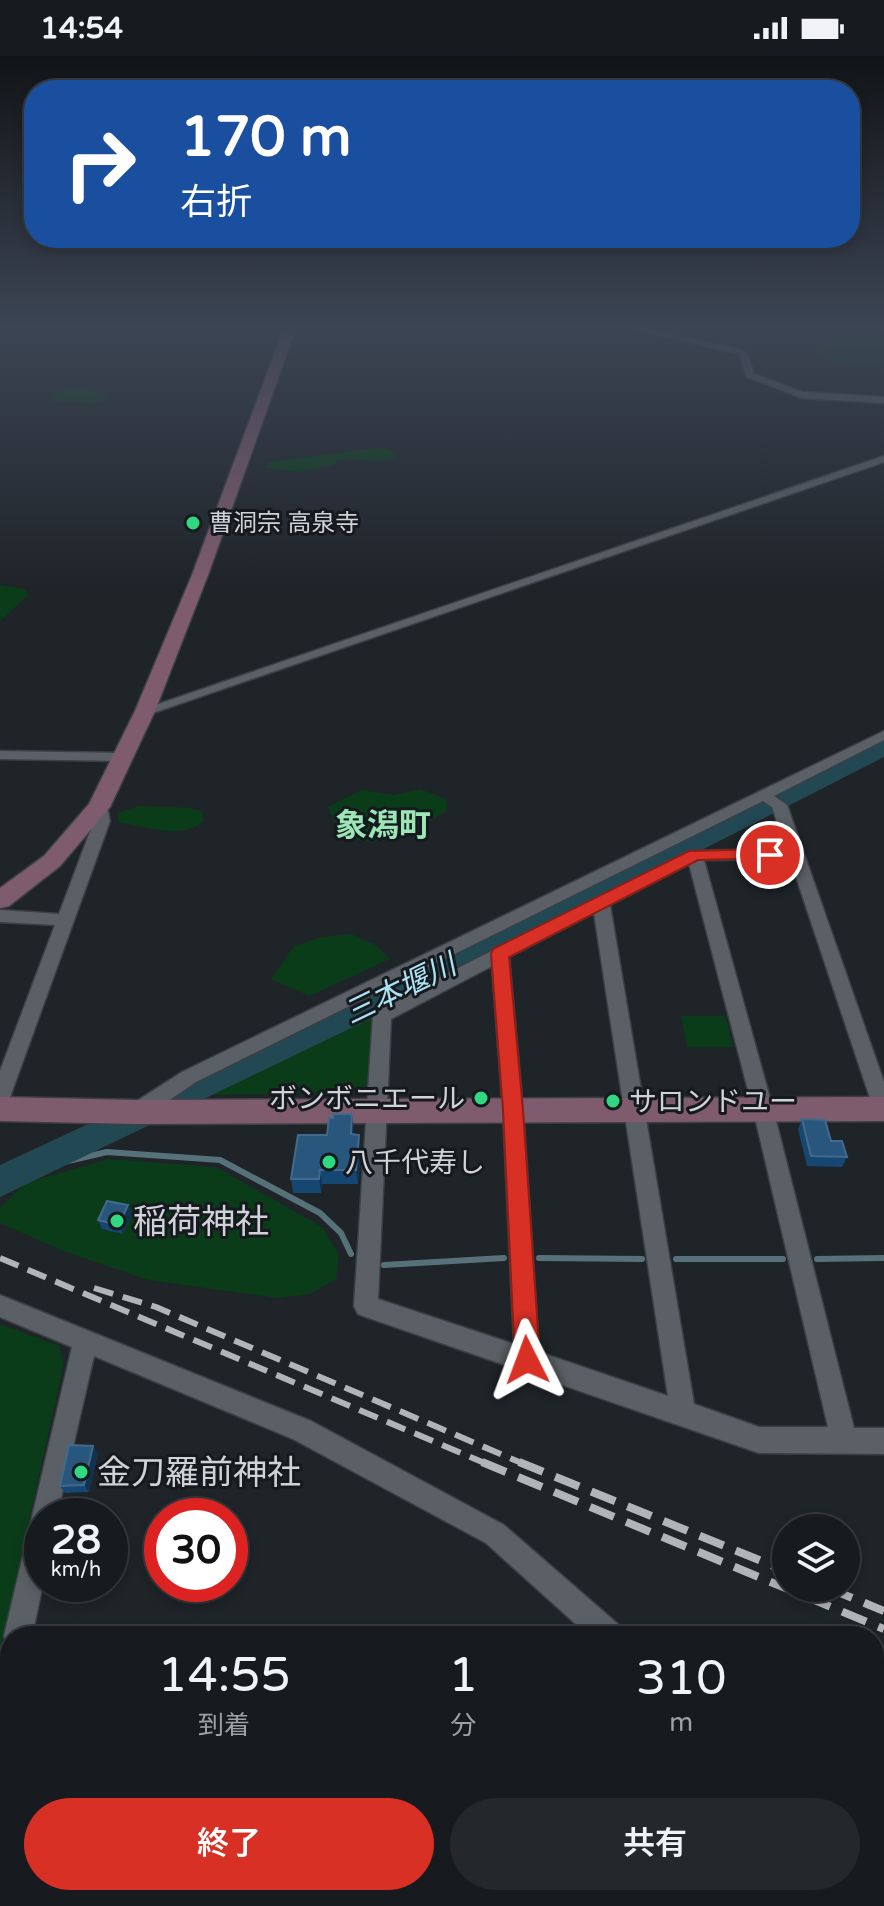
<!DOCTYPE html>
<html lang="ja">
<meta charset="utf-8">
<style>
:root{--surface:#171b1f;--page:#24282c;--text:#f1f3f6;--muted:#9ea1a4;--line:#36393d;--accent:#d93025}
body{margin:0;font-family:"Varela Round","Noto Sans JP",sans-serif;background:var(--page);color:var(--text);height:100vh;display:flex;flex-direction:column;font-size:30px;white-space:nowrap}
*{box-sizing:border-box;margin:0}
p{font-size:26px;color:var(--muted)}
.icon{flex:none;width:44px;height:44px;fill:none;stroke:currentColor;stroke-width:2;stroke-linecap:round;stroke-linejoin:round}
.map{position:relative;flex:1;overflow:hidden}
.side{position:absolute;left:0px;top:1570px;width:884px;height:280px;display:flex;flex-direction:column;background:var(--surface);border-radius:32px 32px 0 0;box-shadow:0 4px 12px #0003,0 0 0 2px var(--line)}
.side>*{flex:none}
.hud{position:absolute;left:24px;top:24px;width:836px;height:168px;border-radius:32px;box-shadow:0 4px 12px #0003,0 0 0 2px var(--line);background:#1a4fa0;color:#fff;overflow:hidden}
.controls{position:absolute;left:772px;top:1458px;display:grid;gap:16px}
.controls a{display:grid;place-items:center;width:88px;height:88px;border-radius:50%;background:var(--surface);box-shadow:0 4px 12px #0003,0 0 0 2px var(--line);font-size:40px}
.speed{position:absolute;left:24px;top:1442px;display:flex;gap:16px;font-size:40px;font-weight:700;text-align:center}
.speed>*{display:grid;place-content:center;width:104px;height:104px;border-radius:50%;background:var(--surface);box-shadow:0 4px 12px #0003,0 0 0 2px var(--line);line-height:1}
.speed small{font-size:20px;font-weight:400}
.speed .limit{border:12px solid #d22;background:#fff;color:#111}
.pin{position:absolute;display:grid;place-items:center;width:68px;height:68px;color:#fff;margin:-34px;border:4px solid #fff;border-radius:50%;box-shadow:0 2px 8px #0007}
.me{position:absolute;width:88px;margin:-44px;rotate:357deg;stroke-linejoin:round;filter:drop-shadow(0 0 6px #0008)}
.turn{display:flex;align-items:center;gap:28px;height:168px;padding:0 24px;font-size:36px}
.turn .icon{width:104px;height:104px;stroke-width:2.5}
.turn b{display:block;font-size:56px;line-height:68px}
.eta{display:flex;justify-content:space-evenly;align-items:center;height:136px;text-align:center}
.eta b{font-size:48px;font-weight:600;line-height:56px}
.action{display:flex;gap:16px;margin-top:auto;padding:16px 24px}
.action a{flex:1;height:92px;border-radius:48px;background:var(--accent);color:#fff;font-size:32px;font-weight:600;line-height:92px;text-align:center}
.action a+a{background:var(--page);color:var(--text)}
.status{display:flex;justify-content:space-between;align-items:center;height:56px;padding:0 40px;background:var(--surface);direction:ltr}
.status svg{height:22px;fill:currentColor}
.map>svg:first-child{display:block}
</style>
<div class="status"><b>14:54</b><svg viewBox="0 0 49 12"><path d="M0 12V9h3v3zM5 12V6h3v6zM10 12V3h3v9zM15 12V0h3v12zM26 1h20v11H26zM47 4h2v5h-2z"/></svg></div>
<div class="map">
<svg width="884" height="1850" viewBox="0 0 884 1850">
<rect width="100%" height="100%" fill="#1f2429"/>
<g fill="#0b3c19">
<path d="M884 281V313L840 308 813 298 822 285C842 280 863 286 884 281Z"/>
<polygon points="65,333 89,333 105,338 108,344 96,347 51,345 58,336"/>
<path d="M384 391 397 400C378 411 357 400 336 405L334 409 299 416 264 412 269 406Z"/>
<polygon points="0,529 25,533 28,539 0,565"/>
<path d="M420 733 446 743 447 755C408 776 351 814 328 751L361 734 394 739Z"/>
<path d="M138 750 190 752 203 756V765C182 785 145 770 118 766V757Z"/>
<polygon points="351,878 375,889 390,903 309,940 271,923 294,890 322,881"/>
<polygon points="373,957 367,1036 209,1039"/>
<polygon points="681,960 726,960 733,991 687,991"/>
<polygon points="108,1103 216,1111 322,1171 339,1199 336,1223 310,1238 278,1242 149,1224 63,1195 0,1167 0,1152 26,1127"/>
<polygon points="0,1268 59,1290 64,1307 0,1596"/>
</g>
<g fill="none" stroke-linecap="round" stroke-linejoin="round">
<g stroke="#56717a" stroke-width="6">
<polyline points="25,1115 107,1096 220,1104 320,1157 341,1177 351,1198"/>
<polyline points="539,1202 642,1203"/>
<polyline points="676,1203 783,1203"/>
<polyline points="817,1203 884,1202"/>
<polyline points="384,1209 504,1202"/>
</g>
<polygon fill="#224853" fill-rule="evenodd" points="884,685 884,701 370,963 0,1141 0,1109 348,947"/>
<defs>
<g id="street">
<polygon points="629,272 643,272 740,293 748,299 754,318 803,336 884,341 884,347 802,342 747,321 740,300 734,297"/>
<polygon points="884,400 884,406 150,658 145,659 138,655"/>
<path d="M884 675V684L774 740 787 749 884 1026V1062L877 1060 874 1054 790 803 704 804 773 1053 854 1372H884V1398L759 1397 366 1261 358 1258 354 1250 373 959 375 954 689 795 786 793 772 751 763 745 196 1026 143 1062 136 1064 129 1062 126 1056 129 1050 182 1016ZM689 808 753 1053 828 1371H759L694 1348 610 849ZM594 857 668 1340 539 1296 523 1054 509 901ZM492 910 503 1054 514 1288 378 1243 391 963Z"/>
<polygon points="0,695 123,697 130,701 123,705 0,703"/>
<polygon points="99,746 107,751 110,765 10,1041 7,1047 0,1049 0,1015 55,869 0,866 0,854 59,858 94,765 91,751"/>
<polygon points="0,1239 311,1365 504,1469 620,1570 624,1580 589,1580 486,1487 293,1383 94,1300 57,1460 42,1460 43,1528 32,1580 10,1580 8,1590 4,1580 72,1291 0,1261"/>
<polygon points="10,1604 10,1676 0,1680 0,1608"/>
<polygon points="874,1732 884,1737 884,1769 874,1764"/>
<polygon points="0,1752 10,1753 10,1785 0,1784"/>
<polygon points="223,1840 269,1840 273,1850 227,1850"/>
</g>
<g id="secondary">
<polygon points="284,272 296,272 208,519 155,655 110,751 60,810 9,850 0,852 0,832 44,800 89,748 135,655 192,519"/>
<polygon points="0,1041 136,1044 884,1041 884,1065 136,1068 0,1065"/>
</g>
</defs>
<use href="#street" stroke="#3c4045" stroke-width="3"/>
<use href="#secondary" stroke="#3c4045" stroke-width="3"/>
<use href="#street" fill="#5a6066" fill-rule="evenodd"/>
<use href="#secondary" fill="#7e5c6e" fill-rule="evenodd"/>
<g stroke="#b1b4b9" stroke-width="6" stroke-dasharray="20 10" stroke-linecap="butt">
<polyline points="0,1202 487,1408"/>
<polyline points="94,1232 156,1251 524,1408"/>
</g>
<g stroke="#b1b4b9" stroke-width="8" stroke-dasharray="26 13" stroke-linecap="butt">
<polyline points="482,1406 884,1573"/>
<polyline points="519,1406 786,1515"/>
<polyline points="828,1532 884,1555"/>
</g>
</g>
<g fill="#154772">
<polygon points="352,1058 353,1078 359,1079 361,1093 358,1128 322,1128 321,1137 293,1137 291,1123 327,1079 333,1062"/>
<polygon points="802,1063 831,1085 847,1101 842,1111 807,1110 798,1073"/>
<polygon points="128,1149 132,1159 123,1178 102,1173 98,1164"/>
<polygon points="98,1397 89,1436 65,1437 60,1430"/>
</g>
<g fill="#113350">
<polygon points="352,1058 354,1073 352,1093 351,1078"/>
<polygon points="359,1079 361,1093 358,1128 356,1114"/>
<polygon points="320,1114 322,1128 321,1137 319,1123"/>
<polygon points="128,1149 132,1159 123,1178 119,1169"/>
<polygon points="93,1390 98,1397 89,1436 84,1429"/>
</g>
<g fill="#29567c" stroke="#436a8a" stroke-width="2">
<polygon points="333,1058 352,1058 351,1078 359,1079 356,1114 320,1114 319,1123 291,1123 298,1079 327,1079 329,1062 333,1062"/>
<polygon points="802,1063 825,1064 831,1085 842,1085 847,1101 811,1100"/>
<polygon points="107,1145 128,1149 119,1169 98,1164"/>
<polygon points="69,1389 93,1390 84,1429 60,1430"/>
</g>
<linearGradient id="sky" x2="0" y2="1"><stop stop-color="#111417"/><stop offset="0.51" stop-color="#3c4554"/><stop offset="1" stop-color="#3c4554" stop-opacity="0"/></linearGradient>
<rect width="884" height="531" fill="url(#sky)"/>
<polygon fill="#d93025" stroke="#8d1f18" stroke-width="2" points="770,793 776,795 776,802 698,804 509,901 523,1054 540,1304 536,1313 527,1316 519,1313 515,1304 503,1054 491,898 493,893 689,795"/>
<g fill="#31d882" stroke="#161a1f" stroke-width="3">
<circle cx="193" cy="467" r="8"/>
<circle cx="481" cy="1042" r="8"/>
<circle cx="613" cy="1045" r="8"/>
<circle cx="329" cy="1106" r="8"/>
<circle cx="117" cy="1165" r="8"/>
<circle cx="81" cy="1416" r="8"/>
</g>
<g text-anchor="middle" stroke-width="6" stroke-linejoin="round" paint-order="stroke">
<g font-size="24" fill="#cfd2d6" stroke="#161a1f" text-anchor="start">
<text x="209" y="475">曹洞宗 高泉寺</text>
</g>
<g font-size="28" fill="#cfd2d6" stroke="#161a1f" text-anchor="start">
<text x="465" y="1052" text-anchor="end">ボンボニエール</text>
<text x="629" y="1055">サロンドユー</text>
<text x="345" y="1116">八千代寿し</text>
</g>
<g font-size="30" font-style="italic" fill="#ade2f4" stroke="#161a1f">
<text transform="translate(400 933) rotate(-26)" y="10">三本堰川</text>
</g>
<g font-size="32" font-weight="bold" fill="#9ce6b5" stroke="#161a1f">
<text x="383" y="780">象潟町</text>
</g>
<g font-size="34" fill="#cfd2d6" stroke="#161a1f" text-anchor="start">
<text x="133" y="1177">稲荷神社</text>
<text x="97" y="1428">金刀羅前神社</text>
</g>
</g>
</svg>
<div class="controls">
<a><svg class="icon" aria-label="layers" viewBox="0 0 24 24"><path d="M12 4l9 5-9 5-9-5zM3 14l9 5 9-5"/></svg></a>
</div>
<div class="speed"><div>28<small>km/h</small></div><div class="limit">30</div></div>
<div class="pin" style="left:770px;top:799px;background:#d93025"><svg class="icon" aria-label="arrive" viewBox="0 0 24 24"><path d="M6 21V4h12l-3 4 3 4H6"/></svg></div>
<svg class="me" style="left:527px;top:1304px" viewBox="-20 -20 40 40"><path d="M0-17L14 15 0 8-14 15z" fill="#d93025" stroke="#fff" stroke-width="4"/></svg>
<div class="hud">
<div class="turn"><svg class="icon" aria-label="right" viewBox="0 0 24 24"><path d="M7 20v-9h11M14 6l5 5-5 5"/></svg><div><b>170 m</b>右折</div></div>
</div>
<section class="side">
<div class="eta">
<div><b>14:55</b><p>到着</p></div>
<div><b>1</b><p>分</p></div>
<div><b>310</b><p>m</p></div>
</div>
<div class="action"><a>終了</a><a>共有</a></div>
</section>
</div>
